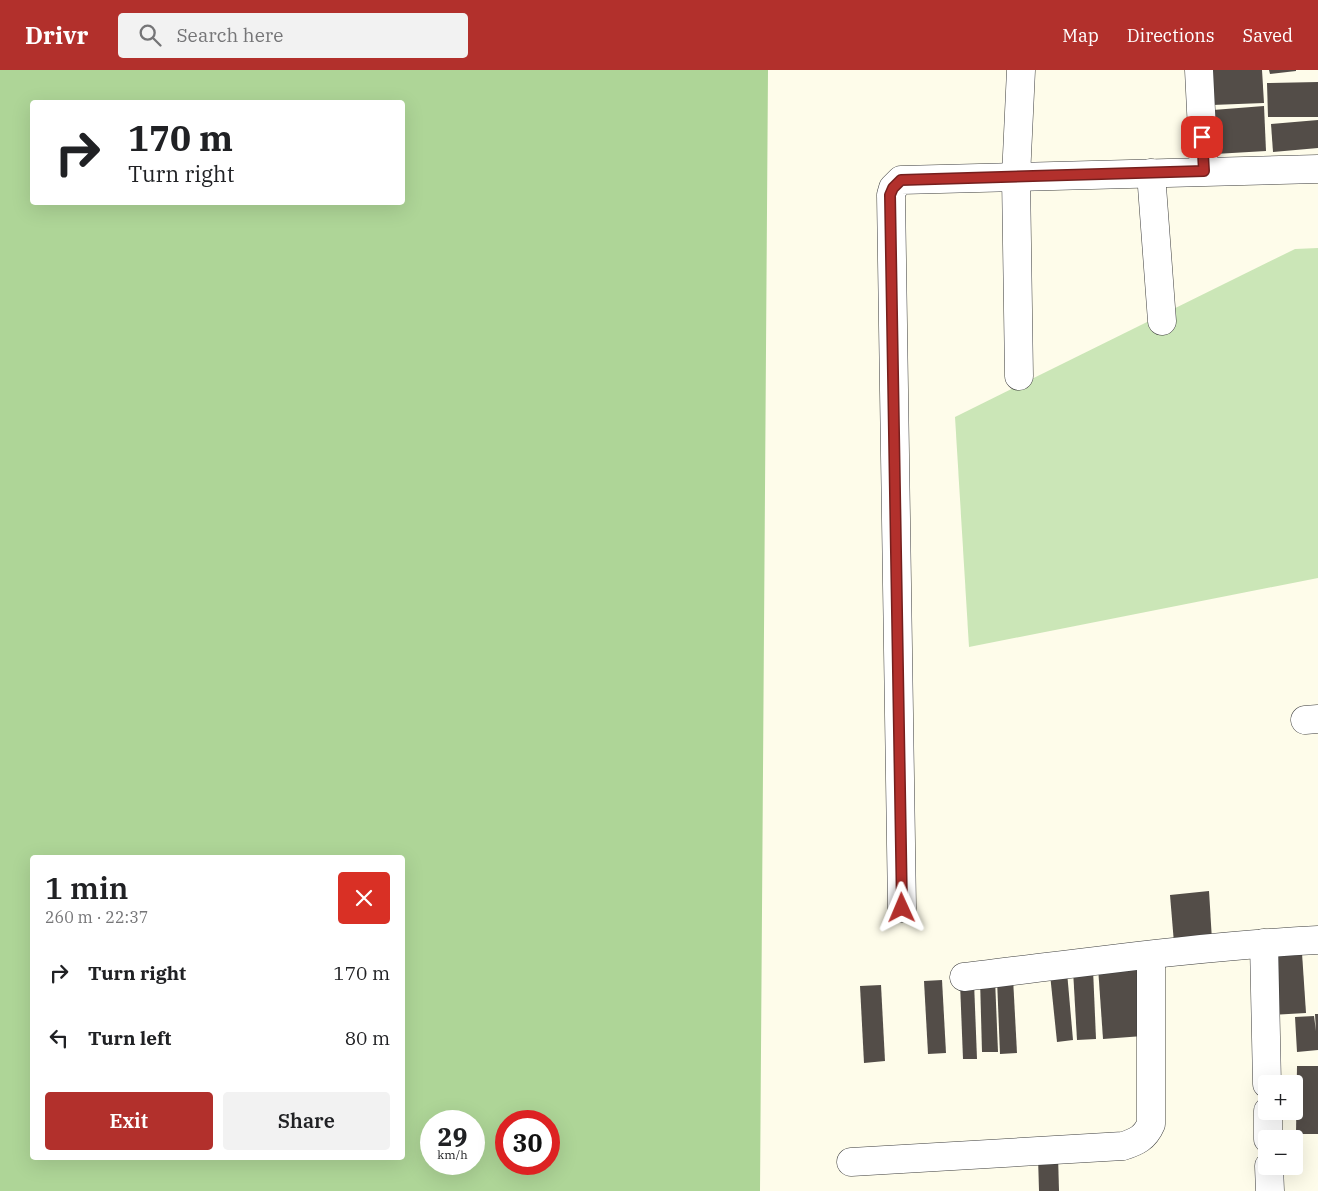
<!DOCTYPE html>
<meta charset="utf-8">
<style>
:root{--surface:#fff;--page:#f2f2f2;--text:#202124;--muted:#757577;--accent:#b2302c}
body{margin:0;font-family:"IBM Plex Serif",serif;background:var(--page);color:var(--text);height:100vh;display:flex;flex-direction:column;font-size:19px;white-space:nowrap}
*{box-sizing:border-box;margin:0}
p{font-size:16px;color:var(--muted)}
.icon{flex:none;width:28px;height:28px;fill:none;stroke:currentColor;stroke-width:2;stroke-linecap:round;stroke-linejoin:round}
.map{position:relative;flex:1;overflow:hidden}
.panel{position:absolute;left:30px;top:785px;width:375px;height:305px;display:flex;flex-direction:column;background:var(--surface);border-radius:5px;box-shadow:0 5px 20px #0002}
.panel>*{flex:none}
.top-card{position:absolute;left:30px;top:30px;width:375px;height:105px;border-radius:5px;box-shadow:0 5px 20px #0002;background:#fff;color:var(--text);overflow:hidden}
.fabs{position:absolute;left:1258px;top:1005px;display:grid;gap:10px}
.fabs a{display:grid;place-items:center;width:45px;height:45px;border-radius:5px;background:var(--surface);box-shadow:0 5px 20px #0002;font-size:25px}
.speed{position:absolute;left:420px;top:1040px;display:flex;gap:10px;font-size:25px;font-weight:700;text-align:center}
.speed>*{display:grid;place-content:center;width:65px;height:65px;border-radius:50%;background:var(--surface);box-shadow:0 5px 20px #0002;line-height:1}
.speed small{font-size:12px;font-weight:400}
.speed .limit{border:8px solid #d22;background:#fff;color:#111}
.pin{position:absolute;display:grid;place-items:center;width:42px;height:42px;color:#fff;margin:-21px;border-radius:10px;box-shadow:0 2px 8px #0006}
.me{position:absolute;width:55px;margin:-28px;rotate:359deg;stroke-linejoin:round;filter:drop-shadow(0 0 4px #0008)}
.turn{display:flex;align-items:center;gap:18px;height:105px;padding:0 15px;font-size:22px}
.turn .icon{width:65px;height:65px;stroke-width:2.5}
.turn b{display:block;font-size:35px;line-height:42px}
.round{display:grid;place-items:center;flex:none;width:52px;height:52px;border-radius:5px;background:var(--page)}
.headline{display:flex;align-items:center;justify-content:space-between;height:85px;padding:0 15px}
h1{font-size:30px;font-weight:600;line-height:38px}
.action{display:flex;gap:10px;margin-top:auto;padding:10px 15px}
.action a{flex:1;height:58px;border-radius:5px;background:var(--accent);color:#fff;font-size:20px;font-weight:600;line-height:58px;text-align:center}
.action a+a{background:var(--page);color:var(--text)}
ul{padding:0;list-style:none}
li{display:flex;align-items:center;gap:15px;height:65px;padding:0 15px}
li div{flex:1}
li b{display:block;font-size:19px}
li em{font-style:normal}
header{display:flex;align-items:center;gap:30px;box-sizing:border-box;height:70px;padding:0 25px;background:var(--accent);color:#fff}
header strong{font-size:24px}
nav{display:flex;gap:28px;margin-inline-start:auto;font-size:18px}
.search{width:350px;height:45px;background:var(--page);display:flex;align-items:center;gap:12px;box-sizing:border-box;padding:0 18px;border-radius:5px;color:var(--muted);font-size:19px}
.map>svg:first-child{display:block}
</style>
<header>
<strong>Drivr</strong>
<div class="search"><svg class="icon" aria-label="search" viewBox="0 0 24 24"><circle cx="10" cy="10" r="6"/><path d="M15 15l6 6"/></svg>Search here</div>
<nav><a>Map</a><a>Directions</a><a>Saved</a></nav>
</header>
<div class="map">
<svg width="1318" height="1121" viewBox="0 0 1318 1121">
<rect width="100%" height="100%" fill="#fefcea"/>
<polygon fill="#cbe6b7" points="1318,178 1318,508 969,577 955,347 1295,179"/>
<path fill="#aed597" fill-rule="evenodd" d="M0 0H768L760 1121H0ZM32 32H402V132H32ZM32 788H402V1088H32ZM431 1051H474V1094H431ZM506 1051H549V1094H506Z"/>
<g fill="#534d48">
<polygon points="1211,0 1262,0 1264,33 1212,35"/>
<polygon points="1269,0 1296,0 1296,1 1270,4"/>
<polygon points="1318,12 1318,47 1268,47 1267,13"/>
<polygon points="1264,36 1266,81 1215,84 1213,40"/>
<polygon points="1318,50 1318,78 1273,82 1271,54"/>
<polygon points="1209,821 1212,870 1174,873 1170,825"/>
<polygon points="1302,883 1306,943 1271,945 1267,886"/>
<polygon points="1138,894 1143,966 1103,969 1098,897"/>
<polygon points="1093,899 1096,969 1077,970 1073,900"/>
<polygon points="1067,902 1073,970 1057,972 1050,904"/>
<polygon points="1013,908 1017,983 1000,984 997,909"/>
<polygon points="980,909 995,909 998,982 982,982"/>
<polygon points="942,910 946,983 928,984 924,911"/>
<polygon points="974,912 977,989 963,989 960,913"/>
<polygon points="881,915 885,991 864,993 860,916"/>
<polygon points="1315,944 1318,944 1318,980 1297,982 1295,947 1314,946 1316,961"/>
<polygon points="1297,996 1318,996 1318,1064 1296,1064"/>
<polygon points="1058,1085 1059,1121 1039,1121 1038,1086"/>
</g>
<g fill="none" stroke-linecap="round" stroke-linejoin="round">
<defs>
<g id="street">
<polyline points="1199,0 1204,101"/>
<polyline points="1151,103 1162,251"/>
<polyline points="1019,306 1016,107 1021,0"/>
<polyline points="1305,650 1318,649"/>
<polyline points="902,838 891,125 893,118 901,110 1318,99"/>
<polyline points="1264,873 1267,1014"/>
<path d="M964 907C1082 893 1200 876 1318 870"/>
<polyline points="1268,1041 1268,1069"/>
<path d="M851 1092 1123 1076C1136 1072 1145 1068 1151 1054V885"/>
<polyline points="1269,1096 1270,1121"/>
</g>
</defs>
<use href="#street" stroke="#3e3e3e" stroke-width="29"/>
<use href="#street" stroke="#fff" stroke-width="28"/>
</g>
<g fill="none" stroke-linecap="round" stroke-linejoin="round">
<defs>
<polyline id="route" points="902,838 890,125 893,118 901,110 1204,101 1202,67"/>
</defs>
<use href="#route" stroke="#741f1d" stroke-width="12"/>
<use href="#route" stroke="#b2302c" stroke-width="9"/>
</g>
</svg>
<div class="fabs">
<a>+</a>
<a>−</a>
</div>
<div class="speed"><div>29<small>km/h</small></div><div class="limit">30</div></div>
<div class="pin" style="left:1202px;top:67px;background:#d93025"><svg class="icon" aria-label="arrive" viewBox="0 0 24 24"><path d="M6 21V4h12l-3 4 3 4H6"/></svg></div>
<svg class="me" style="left:902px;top:838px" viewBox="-20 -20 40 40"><path d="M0-17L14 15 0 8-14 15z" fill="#b2302c" stroke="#fff" stroke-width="4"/></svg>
<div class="top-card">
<div class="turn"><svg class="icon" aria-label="right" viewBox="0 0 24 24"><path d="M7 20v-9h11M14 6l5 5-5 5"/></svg><div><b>170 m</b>Turn right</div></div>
</div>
<section class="panel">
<div class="headline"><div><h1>1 min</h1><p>260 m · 22:37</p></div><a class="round" style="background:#d93025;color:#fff"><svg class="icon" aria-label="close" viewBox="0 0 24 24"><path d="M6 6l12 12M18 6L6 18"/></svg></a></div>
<ul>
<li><svg class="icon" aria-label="right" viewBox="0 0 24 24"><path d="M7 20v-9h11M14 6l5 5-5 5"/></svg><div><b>Turn right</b></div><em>170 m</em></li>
<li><svg class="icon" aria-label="left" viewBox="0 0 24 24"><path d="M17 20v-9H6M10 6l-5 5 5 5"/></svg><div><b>Turn left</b></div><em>80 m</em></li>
</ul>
<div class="action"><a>Exit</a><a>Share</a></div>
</section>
</div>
